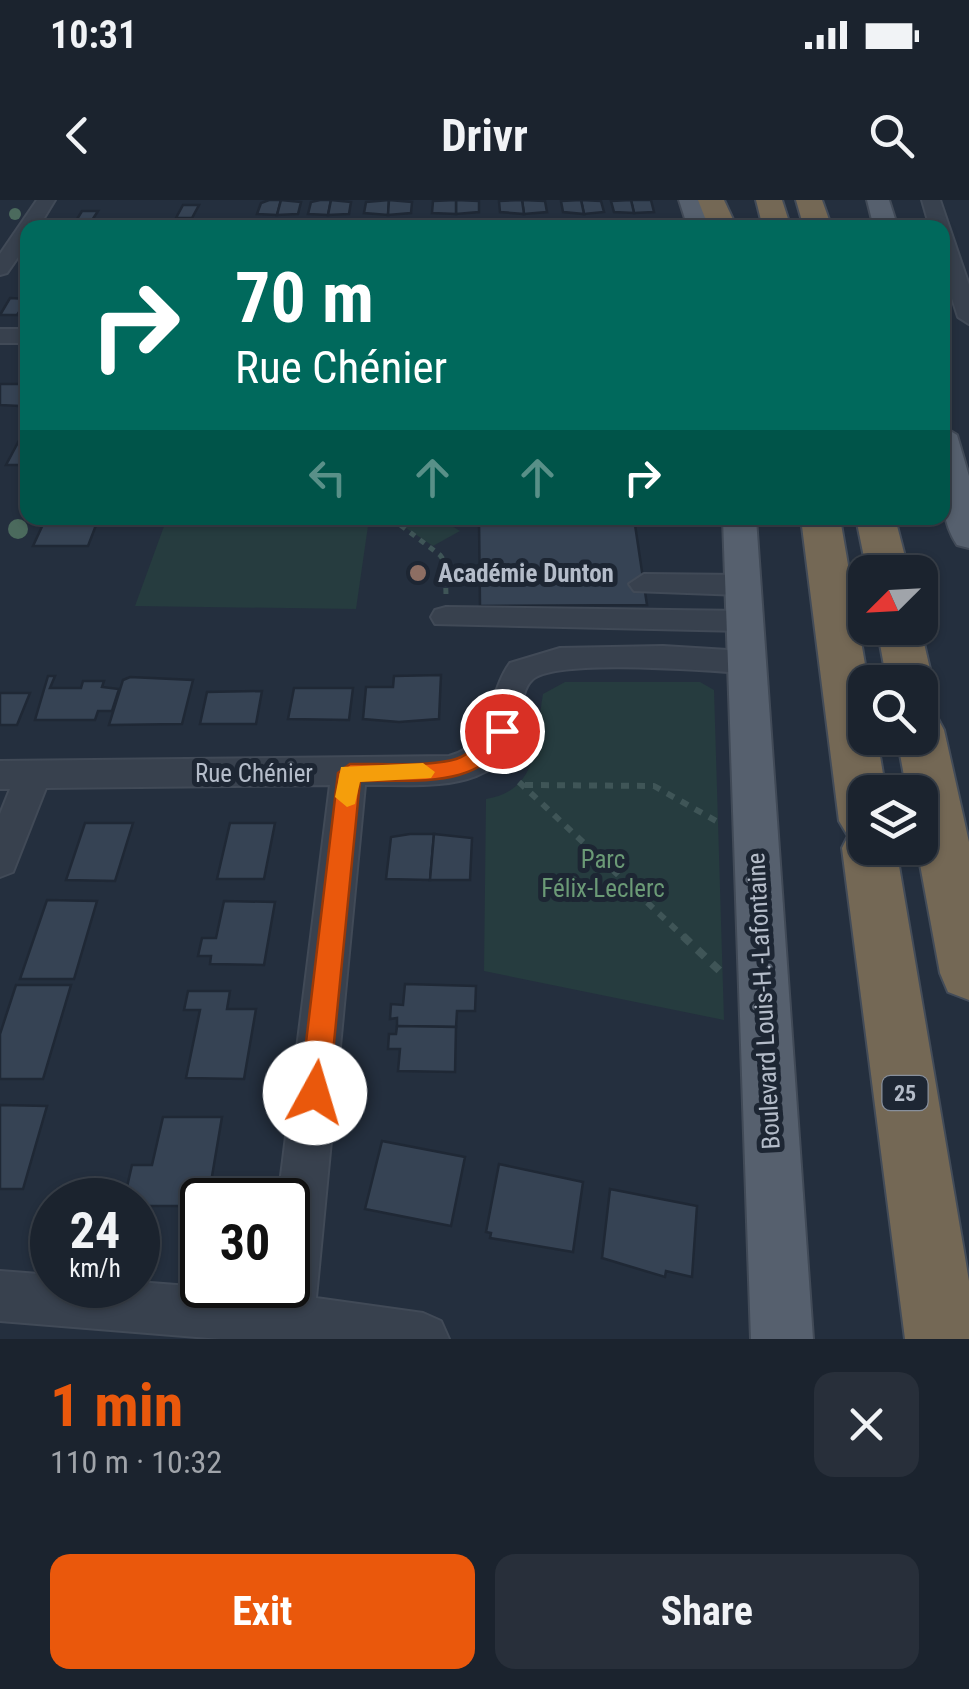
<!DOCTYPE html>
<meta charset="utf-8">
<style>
:root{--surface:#1b232e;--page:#282f3a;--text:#f1f3f6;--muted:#a0a4aa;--line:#39404a;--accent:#ea580c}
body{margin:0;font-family:"Roboto Condensed",sans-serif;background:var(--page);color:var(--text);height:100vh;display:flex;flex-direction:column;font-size:38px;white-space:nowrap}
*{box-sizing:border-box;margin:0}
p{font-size:32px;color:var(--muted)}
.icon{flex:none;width:55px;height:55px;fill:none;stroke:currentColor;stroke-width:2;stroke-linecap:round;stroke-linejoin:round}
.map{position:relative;height:1139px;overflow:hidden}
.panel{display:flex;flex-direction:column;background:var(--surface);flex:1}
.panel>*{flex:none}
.top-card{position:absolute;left:20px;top:20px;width:930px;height:305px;border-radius:20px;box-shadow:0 2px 8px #0004,0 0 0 2px var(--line);background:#00695c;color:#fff;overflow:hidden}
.needle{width:65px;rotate:246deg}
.controls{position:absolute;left:848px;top:355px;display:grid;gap:20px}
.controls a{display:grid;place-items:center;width:90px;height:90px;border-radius:20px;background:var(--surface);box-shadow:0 2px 8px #0004,0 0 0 2px var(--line);font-size:50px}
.speed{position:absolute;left:30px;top:978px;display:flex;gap:20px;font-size:50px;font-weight:700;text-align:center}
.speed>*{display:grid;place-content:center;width:130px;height:130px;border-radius:50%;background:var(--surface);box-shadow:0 2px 8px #0004,0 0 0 2px var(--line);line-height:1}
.speed small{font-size:25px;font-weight:400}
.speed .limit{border:5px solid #111;border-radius:15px;background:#fff;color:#111}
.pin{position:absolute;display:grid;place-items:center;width:85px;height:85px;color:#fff;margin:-42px;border:5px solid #fff;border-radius:50%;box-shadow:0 2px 10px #0007}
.me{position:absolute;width:110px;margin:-55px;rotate:6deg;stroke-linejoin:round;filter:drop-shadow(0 0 8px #0008)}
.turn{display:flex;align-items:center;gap:35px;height:210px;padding:0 50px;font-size:45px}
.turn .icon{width:130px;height:130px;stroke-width:2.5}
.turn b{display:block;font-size:70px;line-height:85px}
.lanes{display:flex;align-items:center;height:95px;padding:0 50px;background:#0003;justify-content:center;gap:50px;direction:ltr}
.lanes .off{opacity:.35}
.round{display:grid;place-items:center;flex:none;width:105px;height:105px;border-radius:20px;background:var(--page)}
.summary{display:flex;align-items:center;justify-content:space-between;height:170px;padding:0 50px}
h1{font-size:60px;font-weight:700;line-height:75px;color:var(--accent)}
.button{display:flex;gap:20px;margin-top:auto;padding:20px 50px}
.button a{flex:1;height:115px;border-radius:20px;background:var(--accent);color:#fff;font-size:40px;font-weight:700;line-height:115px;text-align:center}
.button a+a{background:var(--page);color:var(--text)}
.status{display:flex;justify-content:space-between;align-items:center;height:70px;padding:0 50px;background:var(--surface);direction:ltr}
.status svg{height:28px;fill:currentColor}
header{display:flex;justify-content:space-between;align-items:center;height:130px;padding:0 50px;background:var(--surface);font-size:45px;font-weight:700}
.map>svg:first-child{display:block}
</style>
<div class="status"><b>10:31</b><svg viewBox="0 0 49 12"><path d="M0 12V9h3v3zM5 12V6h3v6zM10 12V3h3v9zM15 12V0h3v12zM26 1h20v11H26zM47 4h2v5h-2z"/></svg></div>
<header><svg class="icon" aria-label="back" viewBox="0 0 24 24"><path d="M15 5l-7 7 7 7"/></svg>Drivr<svg class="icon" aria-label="search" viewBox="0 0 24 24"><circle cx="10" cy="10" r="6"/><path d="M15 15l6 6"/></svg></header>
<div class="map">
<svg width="969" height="1139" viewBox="0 0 969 1139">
<rect width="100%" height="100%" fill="#242f3e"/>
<g fill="#263c3f">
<polygon points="167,318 369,319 356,409 135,406"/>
<polygon points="391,318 439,318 460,331 433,346"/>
<path d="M565 482H700L714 490 724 820 484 771 486 599C541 590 535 539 543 494Z"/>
</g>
<g fill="#364354" stroke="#1f2835" stroke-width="2.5">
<polygon points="269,0 281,0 277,15 257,14 261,3"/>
<polygon points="281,0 301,2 298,14 277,15"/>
<polygon points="320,0 331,0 328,15 308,14 311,2"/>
<polygon points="331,0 351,2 349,14 328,15"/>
<polygon points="389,0 388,15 364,13 366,2"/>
<polygon points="389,0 412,2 411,13 388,15"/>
<polygon points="456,0 479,1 479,12 456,14"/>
<polygon points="456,0 456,14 432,13 433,1"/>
<polygon points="522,0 545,1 547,12 524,14"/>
<polygon points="522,0 524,14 500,12 499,1"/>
<polygon points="581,0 601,1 604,12 584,14"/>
<polygon points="581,0 584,14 563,12 561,1"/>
<polygon points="631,0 651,0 654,12 634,13"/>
<polygon points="631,0 634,13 614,12 611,1"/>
<polygon points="183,5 199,5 192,18 176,18"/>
<polygon points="82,11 98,11 89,25 74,24"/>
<polygon points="10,98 28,99 17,115 0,115"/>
<polygon points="0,184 28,184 20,206 0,205"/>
<polygon points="22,235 28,235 28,265 6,265"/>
<polygon points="479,318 634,318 647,405 480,406"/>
<polygon points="45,320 98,320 88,346 33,346"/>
<polygon points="441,475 439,519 399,522 363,519 366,487 393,487 394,476"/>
<polygon points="48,476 55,476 50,488 81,488 83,481 104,481 102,487 119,489 112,511 98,511 95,520 35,520"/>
<polygon points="130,477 193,480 182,524 109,525 123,480"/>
<polygon points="294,488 353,488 349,520 288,519"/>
<polygon points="262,491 256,524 200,524 207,492"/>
<polygon points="0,493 30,493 17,525 0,525"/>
<polygon points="85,623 133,623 115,681 66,680"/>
<polygon points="230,623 275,623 264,679 217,679"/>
<polygon points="410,634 434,634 430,680 386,679 391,637"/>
<polygon points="434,634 472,638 470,680 430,680"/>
<polygon points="47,700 97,701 74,779 20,779"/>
<polygon points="224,701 275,702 264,765 210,764 211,756 198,756 202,738 216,738"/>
<polygon points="405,784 476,786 475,811 457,811 456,827 397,826 397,818 390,819 391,804 403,805"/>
<polygon points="16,785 71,785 43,879 0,879 0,834"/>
<polygon points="188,791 230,791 227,809 256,809 244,879 186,878 200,810 184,810"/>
<polygon points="397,826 456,827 455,872 398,871 400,849 388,849 389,834 396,834"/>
<polygon points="0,905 47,906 23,989 0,989"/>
<polygon points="163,917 222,917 208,1000 202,1000 202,1006 138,1006 138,1000 124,1000 132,965 152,965"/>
<polygon points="382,941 465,957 451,1026 365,1009"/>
<polygon points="499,964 583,982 573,1052 490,1038 491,1033 486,1032"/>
<polygon points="610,989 697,1006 692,1077 666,1071 665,1077 602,1058"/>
</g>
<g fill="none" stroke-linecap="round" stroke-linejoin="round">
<defs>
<g id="minor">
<polygon points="37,0 55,0 38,28 28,28 28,43 7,73 0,75 0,54"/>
<polygon points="922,0 940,0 969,85 969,124 958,117 942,67 942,28 930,28"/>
<rect x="0" y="129" width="28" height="14"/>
<polygon points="644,374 741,375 756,385 741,395 634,391 629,384"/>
<polygon points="446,407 743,411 754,414 758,421 754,428 743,431 435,424 431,417 435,410"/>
<path d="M663 446 744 451 755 454 760 462 755 470 744 473C708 471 555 458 532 480 520 491 522 516 518 531 499 596 418 584 365 585L316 1098 423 1113 441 1121 449 1139H221L0 1121V1071L52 1075V1085L138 1082 266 1092 267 1085H288V1000H278L330 585 46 588 13 672 0 677V614L10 589H0V561L449 556C494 545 486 496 510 463L560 448Z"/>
</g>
<g id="major">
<polygon points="679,0 701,0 712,28 688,28"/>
<polygon points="867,0 889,0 898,28 874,28"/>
<path d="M942 226 957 235 969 276V348L957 345C935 312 942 263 942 226Z"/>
<polygon points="723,318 756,318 813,1139 751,1139"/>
</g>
<g id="highway">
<polygon points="698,0 724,0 737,28 709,28"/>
<polygon points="756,0 782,0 791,28 763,28"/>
<polygon points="796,0 822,0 832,28 804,28"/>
<polygon points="801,318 840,318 868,482 865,538 877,538 886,592 865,592 865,648 896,648 969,1081 969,1139 905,1139 842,648 848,636 839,621"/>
<polygon points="856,318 895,318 909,372 867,372"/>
<polygon points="920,426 933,482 920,496 920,482 887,482 877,428"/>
<polygon points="920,512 937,517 944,530 969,642 969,800 948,792 940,773 917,648 920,592 907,592 897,538 920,538"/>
</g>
</defs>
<use href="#minor" stroke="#414a57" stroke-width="4"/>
<use href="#major" stroke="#414a57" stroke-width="4"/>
<use href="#highway" stroke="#434c59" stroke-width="4"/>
<polyline stroke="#3f5557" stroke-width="5" stroke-dasharray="6 6" stroke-linecap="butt" points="391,318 440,355 445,362 446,395"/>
<g stroke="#3f5557" stroke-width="6" stroke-dasharray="8 8" stroke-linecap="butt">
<polyline points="519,582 686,739"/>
<polyline points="525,585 654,586 718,622"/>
</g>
<polyline stroke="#3f5557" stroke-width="8" stroke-dasharray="10 10" stroke-linecap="butt" points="683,736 722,773"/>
<use href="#minor" fill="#38414e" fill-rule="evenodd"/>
<use href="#major" fill="#56606e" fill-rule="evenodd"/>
<use href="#highway" fill="#746855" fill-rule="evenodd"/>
</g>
<g fill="#4b6a5d">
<circle cx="15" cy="14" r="6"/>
<circle cx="18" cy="329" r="10"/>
</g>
<path fill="#ea580c" stroke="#983908" stroke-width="2.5" d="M502 522 514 531C479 591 421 579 360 581L329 893 325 903 315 907 305 903 300 893 338 573 350 564C378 563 437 568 461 557 479 549 486 528 502 522Z"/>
<polygon fill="#f59e0b" points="423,563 435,572 431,578 360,582 355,604 347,607 335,597 341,567"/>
<circle fill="#8d6e63" stroke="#1d2633" stroke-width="4" cx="418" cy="373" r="10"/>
<g text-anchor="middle" stroke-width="10" stroke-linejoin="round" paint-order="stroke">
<rect fill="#1d2633" stroke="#878f9c" stroke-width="2.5" x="882.5" y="876" width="45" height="34" rx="8"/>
<g font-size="22" font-weight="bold" fill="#b4bcc9">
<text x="905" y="901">25</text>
</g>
<g font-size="25" font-weight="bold" fill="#b4bcc9" stroke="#1d2633" text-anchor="start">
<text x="438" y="382">Académie Dunton</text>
</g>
<g font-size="25" fill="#b4bcc9" stroke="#1d2633">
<text x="254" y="582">Rue Chénier</text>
<text transform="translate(763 801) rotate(-93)" y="9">Boulevard Louis-H.-Lafontaine</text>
</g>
<g font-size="25" fill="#6b9a76" stroke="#1d2633">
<text x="603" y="668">Parc<tspan x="603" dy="29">Félix-Leclerc</tspan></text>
</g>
</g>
</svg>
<div class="controls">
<a><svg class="needle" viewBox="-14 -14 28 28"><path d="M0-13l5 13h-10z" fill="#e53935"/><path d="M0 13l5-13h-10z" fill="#a0a4aa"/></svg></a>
<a><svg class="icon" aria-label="search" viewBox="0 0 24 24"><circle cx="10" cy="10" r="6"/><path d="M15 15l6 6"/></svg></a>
<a><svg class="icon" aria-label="layers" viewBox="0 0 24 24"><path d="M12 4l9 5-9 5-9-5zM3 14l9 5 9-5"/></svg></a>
</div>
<div class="speed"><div>24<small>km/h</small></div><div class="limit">30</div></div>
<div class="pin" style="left:502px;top:531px;background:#d93025"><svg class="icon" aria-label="arrive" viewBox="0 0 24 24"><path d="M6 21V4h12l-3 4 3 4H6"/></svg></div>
<svg class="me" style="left:315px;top:893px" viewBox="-20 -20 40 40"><circle r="19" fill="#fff"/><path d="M0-13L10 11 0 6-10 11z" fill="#ea580c"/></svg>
<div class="top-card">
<div class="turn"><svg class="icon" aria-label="right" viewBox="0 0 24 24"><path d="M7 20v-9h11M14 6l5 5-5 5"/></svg><div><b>70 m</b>Rue Chénier</div></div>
<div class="lanes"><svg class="icon off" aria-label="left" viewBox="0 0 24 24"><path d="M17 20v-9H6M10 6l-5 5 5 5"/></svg><svg class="icon off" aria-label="ahead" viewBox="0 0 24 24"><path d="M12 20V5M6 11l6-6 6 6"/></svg><svg class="icon off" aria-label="ahead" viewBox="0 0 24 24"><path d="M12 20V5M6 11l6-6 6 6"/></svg><svg class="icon" aria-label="right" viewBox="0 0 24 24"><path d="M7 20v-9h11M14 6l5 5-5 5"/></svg></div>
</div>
</div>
<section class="panel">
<div class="summary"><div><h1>1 min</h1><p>110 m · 10:32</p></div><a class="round"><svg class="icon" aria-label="close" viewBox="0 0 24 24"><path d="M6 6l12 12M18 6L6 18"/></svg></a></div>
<div class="button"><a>Exit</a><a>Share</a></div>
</section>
